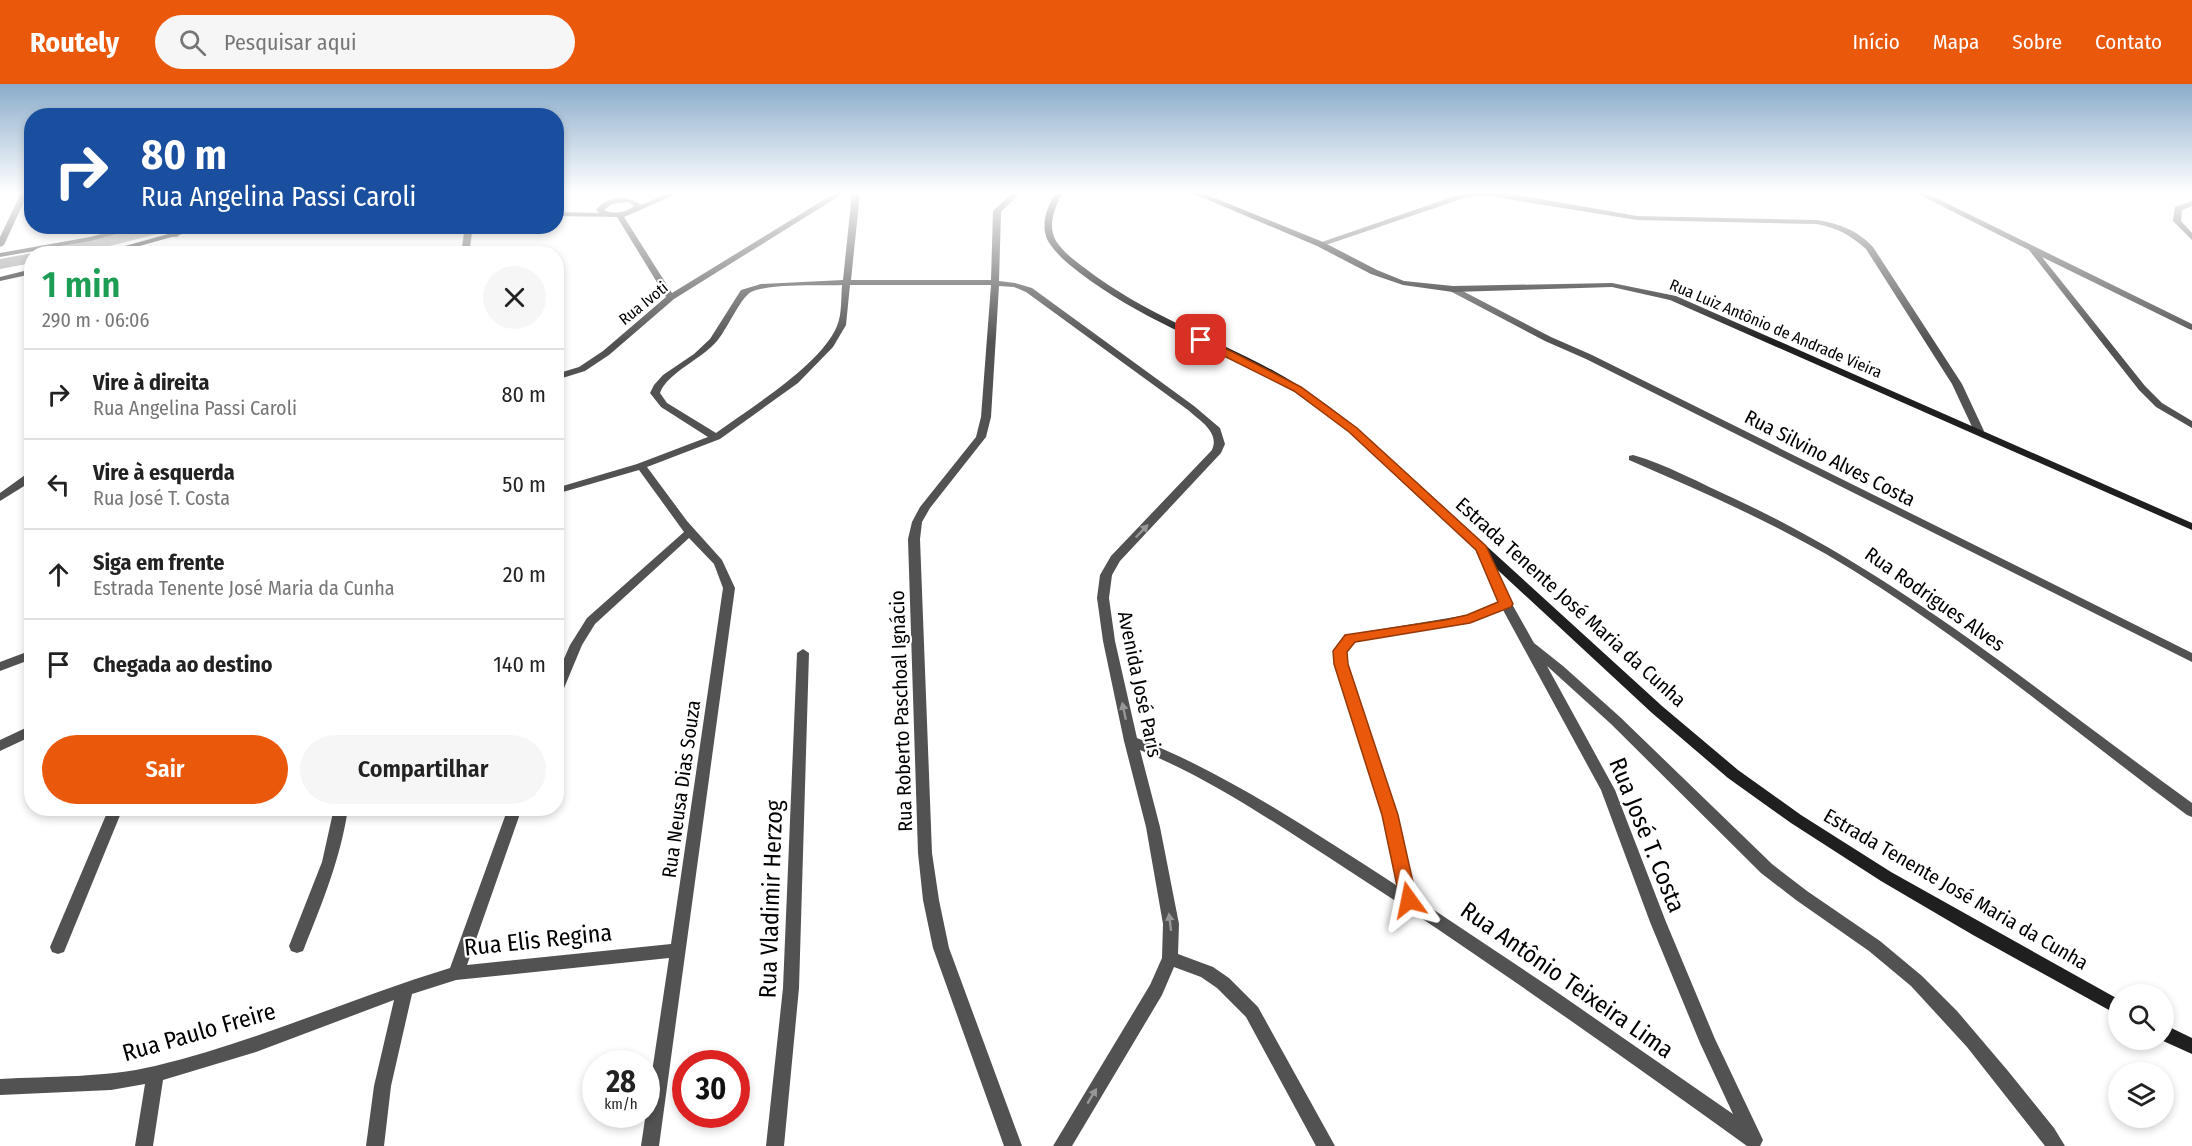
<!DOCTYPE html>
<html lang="pt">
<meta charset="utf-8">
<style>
:root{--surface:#fff;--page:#f6f6f6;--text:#222;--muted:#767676;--line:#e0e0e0;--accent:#ea580c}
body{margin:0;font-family:"Fira Sans Condensed",sans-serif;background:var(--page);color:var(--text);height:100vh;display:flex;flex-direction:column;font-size:22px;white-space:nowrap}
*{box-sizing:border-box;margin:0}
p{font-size:20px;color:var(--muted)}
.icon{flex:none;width:33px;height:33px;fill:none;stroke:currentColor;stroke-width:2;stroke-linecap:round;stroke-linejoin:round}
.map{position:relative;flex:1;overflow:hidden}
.side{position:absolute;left:24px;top:162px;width:540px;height:570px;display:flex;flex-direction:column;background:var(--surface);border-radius:24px;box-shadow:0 3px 9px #0003}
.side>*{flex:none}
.top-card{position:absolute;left:24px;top:24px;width:540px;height:126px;border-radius:24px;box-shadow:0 3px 9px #0003;background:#1a4fa0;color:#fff;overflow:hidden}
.controls{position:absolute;left:2108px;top:900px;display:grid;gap:12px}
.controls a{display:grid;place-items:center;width:66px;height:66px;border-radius:50%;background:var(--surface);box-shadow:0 3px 9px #0003;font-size:30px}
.speed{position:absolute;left:582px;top:966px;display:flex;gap:12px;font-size:30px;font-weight:700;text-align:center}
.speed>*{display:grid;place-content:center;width:78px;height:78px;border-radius:50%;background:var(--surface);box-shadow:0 3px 9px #0003;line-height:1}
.speed small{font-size:15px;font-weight:400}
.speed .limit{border:9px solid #d22;background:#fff;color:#111}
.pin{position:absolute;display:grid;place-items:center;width:51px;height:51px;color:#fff;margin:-26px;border-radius:12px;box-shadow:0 3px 9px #0006}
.me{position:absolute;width:66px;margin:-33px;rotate:348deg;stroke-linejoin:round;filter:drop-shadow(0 0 4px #0008)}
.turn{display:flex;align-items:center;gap:21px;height:126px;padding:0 18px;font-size:27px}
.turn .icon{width:78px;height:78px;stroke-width:2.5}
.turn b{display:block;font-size:42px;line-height:51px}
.round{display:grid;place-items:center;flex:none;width:63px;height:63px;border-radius:32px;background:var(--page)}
.summary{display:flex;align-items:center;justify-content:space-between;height:102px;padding:0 18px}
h1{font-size:36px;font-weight:600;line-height:45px;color:#1e9e55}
.button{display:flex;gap:12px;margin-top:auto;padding:12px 18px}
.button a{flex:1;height:69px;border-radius:36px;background:var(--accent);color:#fff;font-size:24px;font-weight:600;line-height:69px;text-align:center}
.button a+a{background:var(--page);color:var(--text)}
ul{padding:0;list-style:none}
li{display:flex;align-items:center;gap:18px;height:90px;padding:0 18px;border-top:2px solid var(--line)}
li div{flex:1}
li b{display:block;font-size:22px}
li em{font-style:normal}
header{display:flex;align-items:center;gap:36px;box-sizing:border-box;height:84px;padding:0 30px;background:var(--accent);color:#fff}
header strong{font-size:28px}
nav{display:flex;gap:33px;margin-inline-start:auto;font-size:21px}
.search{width:420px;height:54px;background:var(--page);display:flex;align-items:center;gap:15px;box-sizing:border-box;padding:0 21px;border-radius:33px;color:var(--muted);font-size:22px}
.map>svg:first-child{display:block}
</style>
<header>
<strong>Routely</strong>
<div class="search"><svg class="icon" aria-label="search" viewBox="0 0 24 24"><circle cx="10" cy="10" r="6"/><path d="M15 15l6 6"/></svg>Pesquisar aqui</div>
<nav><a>Início</a><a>Mapa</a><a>Sobre</a><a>Contato</a></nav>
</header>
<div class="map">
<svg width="2192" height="1062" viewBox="0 0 2192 1062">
<rect width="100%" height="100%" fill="#fff"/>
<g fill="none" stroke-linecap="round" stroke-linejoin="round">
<g fill="#a0a0a0" fill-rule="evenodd">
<polygon points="144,142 175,142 173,146 78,170 45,170 48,166"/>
<polygon points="32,169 36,170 32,170 32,179 0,185 0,175"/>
</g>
<g fill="#525252" fill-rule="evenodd">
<polygon points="21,109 28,109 4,161 0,163 0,153"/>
<path d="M669 109H679L624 133 672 209 835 109H844L674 215 609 271 585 287 556 296V290L579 283 603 267 666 213 617 133 556 132V128L599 129 596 126C607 112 627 110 641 121ZM628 118 634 122C625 129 614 131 604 126L612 120Z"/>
<path d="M852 109H860L851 196H991L993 127 1012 109H1020L1001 128 999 197 1015 199 1032 204 1194 322 1220 344 1225 360 1221 369 1120 477 1112 491 1109 514 1115 557 1137 654C1230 691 1315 749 1399 803L1383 731 1335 580 1334 567 1346 551 1467 531 1499 518 1475 465 1477 463H1485L1512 520 1534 559 1563 582 1620 633 1772 780 1807 807 1880 857 1922 892 1957 927 2008 987 2054 1044 2065 1062H2045L1967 963 1911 902 1869 867 1796 816 1761 789 1611 640 1547 582 1615 706 1666 838 1715 955 1763 1056 1760 1062H1747C1616 968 1484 874 1348 786 1281 743 1214 696 1140 666L1160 743 1179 840 1178 870 1213 883 1229 894 1258 923 1335 1062H1316L1246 933 1217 904 1201 893 1174 883 1162 911 1072 1062H1053L1150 901 1162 874 1163 840 1146 743 1124 657 1103 557 1097 514 1100 491 1111 472 1212 366C1220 348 1199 336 1188 326L1026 208 1014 203 999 202 991 333 986 353 930 424 922 438 920 455 932 769 939 816 949 864 1022 1062H1004L933 864 923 816 918 769 908 455 912 438 920 423 976 353 981 333 991 201H850L846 241 833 263 798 299 720 355 647 383 687 437 722 476 735 504 659 1062H641L669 874 456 896 412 910 391 1002 384 1062H366L374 1002 394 916 256 968 163 996 153 1062H135L145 1000 111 1006 0 1011V995C51 992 104 994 155 982 256 958 351 914 450 884L508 724H522L467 881 671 860 723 504 714 480 689 454 595 540 582 561 562 609 556 613V593L570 561 587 534 684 448 639 386 556 410V404L637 380 708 353 661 323 650 309 654 301 663 291 694 270 710 255 741 206 761 200 843 196ZM842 201C841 213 842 230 837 242 821 281 750 324 716 349L667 319 660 309C667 289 702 275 717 257 726 247 741 213 751 208 772 199 817 202 842 201ZM1503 526 1601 706 1650 838 1700 959 1733 1030 1551 904 1416 814 1397 731 1347 580 1346 568 1354 558 1470 539Z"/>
<polygon points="1204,109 1220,109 1202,114 1198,112"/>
<path d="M1464 109H1507L1637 132 1817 136C1840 140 1857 146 1873 163L1962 300 1984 347 1979 350 1974 347 1952 300 1866 165C1850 151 1838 144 1817 140L1637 136 1489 112 1467 113 1323 162 1316 160Z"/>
<polygon points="1916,109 1926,109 2192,240 2192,246 2189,245 2042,173 2145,302 2162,319 2192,337 2192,344 2156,323 2139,306 2029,166"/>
<polygon points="2192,117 2192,122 2182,126 2181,137 2192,149 2192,156 2173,137 2175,123"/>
<polygon points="132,142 146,142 90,157 0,173 0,169 90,153"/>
<polygon points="167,142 175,142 179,151 178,153 172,153"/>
<polygon points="465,142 473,142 469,170 461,170"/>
<polygon points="1453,202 1551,253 1592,271 2192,569 2192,578 1586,275 1545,257 1450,207 1450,203"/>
<path d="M1633 371C1665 380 1702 400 1733 414 1902 492 2042 611 2192 719V733L2187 731C2068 643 1954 545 1826 470 1763 434 1696 405 1629 376V372Z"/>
<polygon points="32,386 32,396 29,399 0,417 0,409"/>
<polygon points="803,565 809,569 799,904 784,1062 766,1062 783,904 797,569"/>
<polygon points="32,566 32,575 0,587 0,578"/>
<polygon points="32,641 32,652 0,667 0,656"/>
<polygon points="109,724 123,724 64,868 58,870 52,868 50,863"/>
<path d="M334 724H348C341 773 323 817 305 862L303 867 297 869 291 867 289 862 322 778Z"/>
</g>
<g fill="#1f1f1f" fill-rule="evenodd">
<path d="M1055 109H1062C1055 124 1047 141 1056 157 1063 168 1075 177 1086 185 1143 229 1211 253 1274 287 1304 303 1330 323 1357 344L1662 622 1738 686 1801 731 1891 788 2118 915V931L1973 851 1881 797 1791 739 1728 694 1652 629 1349 348C1323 327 1297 308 1267 291 1204 257 1137 233 1080 189 1068 180 1056 170 1048 157 1040 141 1047 124 1055 109Z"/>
<polygon points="1192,109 1202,109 1323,158 1377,186 1404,197 1453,202 1612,199 1676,212 2192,439 2192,446 1670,216 1612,203 1453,208 1403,201 1371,190 1317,162"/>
<polygon points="197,142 211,142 111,170 96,170"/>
<polygon points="32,185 32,190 0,197 0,193"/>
<polygon points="2163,940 2192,954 2192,970 2161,956 2163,956"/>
</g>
</g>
<defs><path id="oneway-solid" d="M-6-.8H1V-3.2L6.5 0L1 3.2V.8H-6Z" transform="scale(1.5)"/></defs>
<g fill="#979797">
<use href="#oneway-solid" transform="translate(1142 447) rotate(-46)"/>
<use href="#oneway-solid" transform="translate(1124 627) rotate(-102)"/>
<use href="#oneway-solid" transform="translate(1170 838) rotate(-97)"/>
<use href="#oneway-solid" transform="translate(1092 1012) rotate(-59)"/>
</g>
<linearGradient id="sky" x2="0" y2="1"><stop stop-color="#8baccb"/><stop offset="0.42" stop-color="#fff"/><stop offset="1" stop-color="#fff" stop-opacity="0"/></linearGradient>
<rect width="2192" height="258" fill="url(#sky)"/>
<polygon fill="#ea580c" stroke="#983908" stroke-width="1.5" points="1198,254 1205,254 1301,303 1357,344 1486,462 1513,520 1511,523 1470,539 1355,558 1347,568 1348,580 1398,731 1417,816 1415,821 1409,824 1403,821 1400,816 1382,731 1334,580 1333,567 1345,551 1445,536 1467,531 1498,518 1476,466 1349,348 1294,307 1198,259"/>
<g text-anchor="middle" stroke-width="4.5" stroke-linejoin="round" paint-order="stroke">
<g font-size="16" fill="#000" stroke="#fff">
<text transform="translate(643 219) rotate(-39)" y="6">Rua Ivoti</text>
<text transform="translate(1776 244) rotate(23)" y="6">Rua Luiz Antônio de Andrade Vieira</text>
</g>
<g font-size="20" fill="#000" stroke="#fff">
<text transform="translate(1830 374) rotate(27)" y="7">Rua Silvino Alves Costa</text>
<text transform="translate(1935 515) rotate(35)" y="7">Rua Rodrigues Alves</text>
<text transform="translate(1571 518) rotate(42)" y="7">Estrada Tenente José Maria da Cunha</text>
<text transform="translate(1140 600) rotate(78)" y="7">Avenida José Paris</text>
<text transform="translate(901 627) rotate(-92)" y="7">Rua Roberto Paschoal Ignácio</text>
<text transform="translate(681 705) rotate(-82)" y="7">Rua Neusa Dias Souza</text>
<text transform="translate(1956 805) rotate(30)" y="7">Estrada Tenente José Maria da Cunha</text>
</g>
<g font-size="24" fill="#000" stroke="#fff">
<text transform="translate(1647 751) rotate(68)" y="8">Rua José T. Costa</text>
<text transform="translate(771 815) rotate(-88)" y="8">Rua Vladimir Herzog</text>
<text transform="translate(538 856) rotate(-6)" y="8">Rua Elis Regina</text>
<text transform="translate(1567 896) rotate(35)" y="8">Rua Antônio Teixeira Lima</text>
<text transform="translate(199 948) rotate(-16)" y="8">Rua Paulo Freire</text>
</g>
</g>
</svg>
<div class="controls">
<a><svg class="icon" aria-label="search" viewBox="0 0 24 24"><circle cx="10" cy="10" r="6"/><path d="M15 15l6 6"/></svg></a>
<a><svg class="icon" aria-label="layers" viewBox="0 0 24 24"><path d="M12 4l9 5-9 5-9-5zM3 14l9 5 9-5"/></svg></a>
</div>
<div class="speed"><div>28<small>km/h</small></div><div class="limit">30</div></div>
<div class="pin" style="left:1201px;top:256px;background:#d93025"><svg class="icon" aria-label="arrive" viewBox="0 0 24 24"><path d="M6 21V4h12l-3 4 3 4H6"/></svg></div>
<svg class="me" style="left:1409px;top:816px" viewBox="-20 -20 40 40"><path d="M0-17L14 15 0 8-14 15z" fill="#ea580c" stroke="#fff" stroke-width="4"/></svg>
<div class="top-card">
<div class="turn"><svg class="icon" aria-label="right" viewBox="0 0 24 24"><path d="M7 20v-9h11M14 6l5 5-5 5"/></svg><div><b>80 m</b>Rua Angelina Passi Caroli</div></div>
</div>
<section class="side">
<div class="summary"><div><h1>1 min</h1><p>290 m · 06:06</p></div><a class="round"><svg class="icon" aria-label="close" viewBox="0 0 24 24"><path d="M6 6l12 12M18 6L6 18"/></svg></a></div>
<ul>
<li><svg class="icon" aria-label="right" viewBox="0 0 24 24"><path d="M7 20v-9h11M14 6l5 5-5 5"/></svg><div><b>Vire à direita</b><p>Rua Angelina Passi Caroli</p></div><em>80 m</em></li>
<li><svg class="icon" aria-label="left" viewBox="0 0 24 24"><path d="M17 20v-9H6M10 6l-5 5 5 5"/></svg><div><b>Vire à esquerda</b><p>Rua José T. Costa</p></div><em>50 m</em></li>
<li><svg class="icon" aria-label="ahead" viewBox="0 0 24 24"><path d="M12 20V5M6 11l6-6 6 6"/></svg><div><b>Siga em frente</b><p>Estrada Tenente José Maria da Cunha</p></div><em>20 m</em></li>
<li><svg class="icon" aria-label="arrive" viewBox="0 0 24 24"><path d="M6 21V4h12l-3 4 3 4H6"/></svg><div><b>Chegada ao destino</b></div><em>140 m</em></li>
</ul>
<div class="button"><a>Sair</a><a>Compartilhar</a></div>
</section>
</div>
